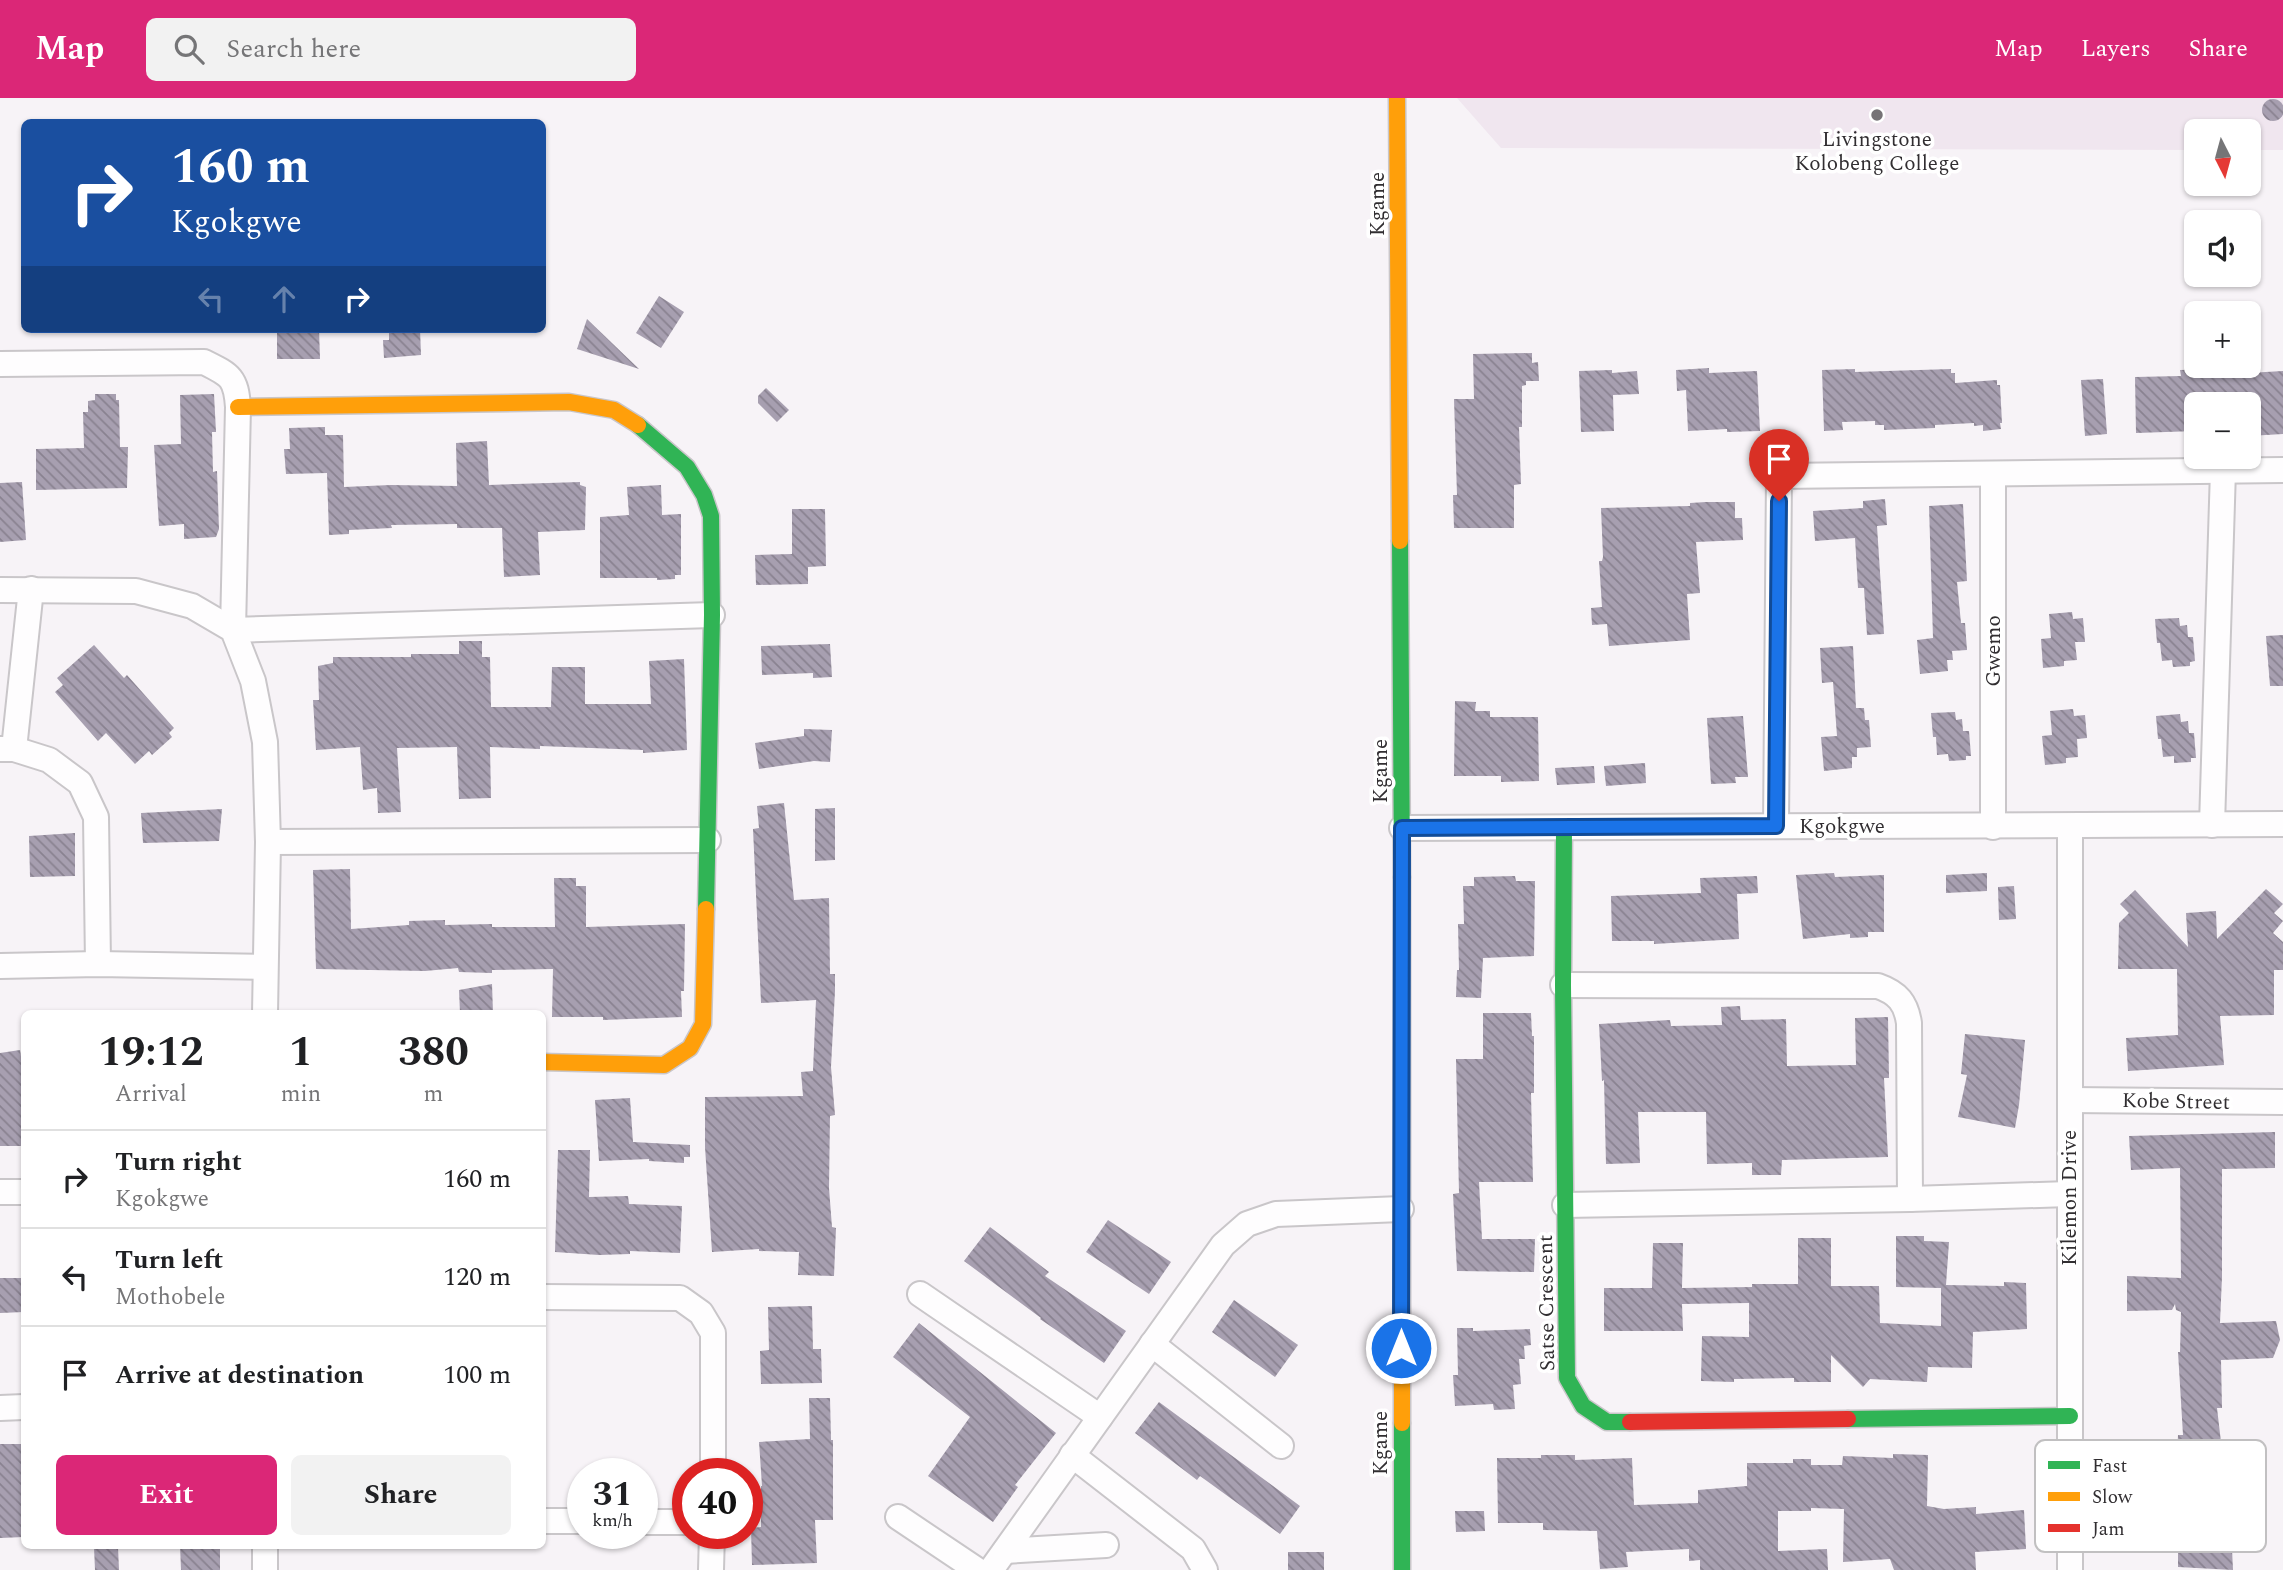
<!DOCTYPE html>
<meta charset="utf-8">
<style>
:root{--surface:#fff;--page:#f2f2f2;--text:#202124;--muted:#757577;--line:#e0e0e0;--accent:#db2777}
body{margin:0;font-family:Spectral,serif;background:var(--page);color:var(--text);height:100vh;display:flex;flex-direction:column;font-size:26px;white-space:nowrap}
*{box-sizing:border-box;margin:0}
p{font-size:23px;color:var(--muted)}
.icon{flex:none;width:38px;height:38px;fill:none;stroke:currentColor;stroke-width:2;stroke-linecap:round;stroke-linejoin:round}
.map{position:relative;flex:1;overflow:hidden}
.panel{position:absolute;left:21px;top:912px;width:525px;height:539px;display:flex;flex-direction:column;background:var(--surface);border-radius:10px;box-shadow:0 2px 5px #0004}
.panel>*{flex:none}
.guide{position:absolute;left:21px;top:21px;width:525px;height:214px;border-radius:10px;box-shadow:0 2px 5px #0004;background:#1a4fa0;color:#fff;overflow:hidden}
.needle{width:46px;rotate:174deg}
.fabs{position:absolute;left:2184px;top:21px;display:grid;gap:14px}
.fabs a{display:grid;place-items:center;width:77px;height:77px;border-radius:10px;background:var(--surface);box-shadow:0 2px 5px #0004;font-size:35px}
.speed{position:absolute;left:567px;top:1360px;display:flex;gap:14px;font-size:35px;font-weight:700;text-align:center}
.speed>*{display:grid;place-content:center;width:91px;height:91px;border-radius:50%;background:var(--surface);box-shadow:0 2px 5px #0004;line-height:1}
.speed small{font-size:18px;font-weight:400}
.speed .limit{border:10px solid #d22;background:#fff;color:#111}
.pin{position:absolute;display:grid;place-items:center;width:60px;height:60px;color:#fff;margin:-72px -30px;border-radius:50% 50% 50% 0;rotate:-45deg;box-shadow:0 0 7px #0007}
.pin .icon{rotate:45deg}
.me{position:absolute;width:77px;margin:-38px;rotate:0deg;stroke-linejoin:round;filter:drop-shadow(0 0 5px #0008)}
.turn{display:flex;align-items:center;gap:24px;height:147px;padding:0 35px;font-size:32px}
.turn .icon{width:91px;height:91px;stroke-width:2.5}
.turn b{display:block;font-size:49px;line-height:60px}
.lanes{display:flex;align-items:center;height:66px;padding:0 35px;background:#0003;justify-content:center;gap:35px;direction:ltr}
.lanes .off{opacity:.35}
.eta{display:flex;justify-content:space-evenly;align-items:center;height:119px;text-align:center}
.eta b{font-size:42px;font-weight:700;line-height:49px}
.action{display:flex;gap:14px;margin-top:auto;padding:14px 35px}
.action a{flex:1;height:80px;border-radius:10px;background:var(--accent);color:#fff;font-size:28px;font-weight:700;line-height:80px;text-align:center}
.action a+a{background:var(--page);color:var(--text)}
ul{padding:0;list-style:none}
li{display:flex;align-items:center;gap:21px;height:98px;padding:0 35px;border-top:2px solid var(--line)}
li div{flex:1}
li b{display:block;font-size:26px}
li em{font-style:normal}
header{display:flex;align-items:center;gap:42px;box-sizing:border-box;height:98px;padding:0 35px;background:var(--accent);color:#fff}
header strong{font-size:33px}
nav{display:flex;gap:38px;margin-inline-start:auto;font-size:24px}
.search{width:490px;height:63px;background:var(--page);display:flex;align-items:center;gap:18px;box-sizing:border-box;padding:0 24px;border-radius:10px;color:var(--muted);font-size:26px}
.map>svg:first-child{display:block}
</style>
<header>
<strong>Map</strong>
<div class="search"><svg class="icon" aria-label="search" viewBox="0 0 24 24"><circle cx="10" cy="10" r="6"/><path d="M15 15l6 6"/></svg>Search here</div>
<nav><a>Map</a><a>Layers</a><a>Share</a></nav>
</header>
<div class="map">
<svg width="2283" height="1472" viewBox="0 0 2283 1472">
<defs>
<pattern id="building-back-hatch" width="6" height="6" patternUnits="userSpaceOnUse" patternTransform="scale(1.75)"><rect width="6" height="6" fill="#a79fb0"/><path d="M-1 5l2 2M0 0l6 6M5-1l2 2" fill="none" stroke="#898290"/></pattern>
</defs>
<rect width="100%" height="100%" fill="#f7f3f7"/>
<polygon fill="#f0e6ef" points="1457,0 2283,0 2283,52 2249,52 2249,33 2196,33 2196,52 1501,50"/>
<g fill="url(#building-back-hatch)">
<circle cx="2273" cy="12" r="11"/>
<polygon points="659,198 684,214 661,250 636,235"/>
<polygon points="587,221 639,271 577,251"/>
<polygon points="277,231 319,231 320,261 277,261"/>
<polygon points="389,231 420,231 421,257 384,260 383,242 389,242"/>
<polygon points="1532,255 1532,265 1538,264 1539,283 1526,283 1526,287 1522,288 1522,329 1519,329 1521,386 1514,387 1514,430 1454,430 1453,397 1457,397 1454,301 1474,301 1473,256"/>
<polygon points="1709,270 1709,275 1757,273 1760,333 1727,334 1727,331 1688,333 1686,292 1677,293 1676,272"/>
<polygon points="1855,271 1855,274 1951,271 1951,275 1955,275 1955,285 1997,282 1997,287 2000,287 2002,325 2000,325 2001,331 1983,333 1983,327 1974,328 1974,325 1935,327 1935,330 1884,332 1884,327 1875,327 1875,323 1842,324 1843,332 1824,333 1822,272"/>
<polygon points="2213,271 2213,277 2283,273 2283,336 2249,338 2249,306 2245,306 2244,296 2211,297 2211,306 2196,306 2196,333 2136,335 2135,279 2181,278 2180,272"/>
<polygon points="1612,272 1612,275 1637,273 1639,296 1613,297 1614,333 1581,334 1579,273"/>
<polygon points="2103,281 2107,336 2085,338 2081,282"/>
<polygon points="766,290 789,312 777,324 758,305 758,298"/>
<polygon points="95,296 116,296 116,302 119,302 120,349 128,349 127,390 36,392 36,351 84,350 83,314 88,314 88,303 95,302"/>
<polygon points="214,296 216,334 212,334 213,374 217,373 219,431 216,439 184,441 184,426 159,428 154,347 181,346 180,297"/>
<polygon points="325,329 325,337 343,337 344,389 391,387 457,388 456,345 487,343 489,387 580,384 580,387 586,389 585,432 538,434 540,477 504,479 502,430 457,430 457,426 391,427 392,430 349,432 349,436 329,437 327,375 286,376 284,351 290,351 289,330"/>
<polygon points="22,384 26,442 0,444 0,385"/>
<polygon points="661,387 662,417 681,416 681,477 675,477 675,481 657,482 657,480 600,480 600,419 629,417 627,389"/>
<polygon points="1885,401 1887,427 1877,428 1884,536 1867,537 1864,490 1858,490 1855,440 1815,443 1813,413 1863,410 1863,403"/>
<polygon points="1706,404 1735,404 1735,420 1742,420 1743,442 1696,444 1700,495 1687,496 1690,542 1609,548 1607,526 1592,527 1591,510 1602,509 1599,463 1602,463 1603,459 1601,410 1690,408 1690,405"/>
<polygon points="1963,406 1967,483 1957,484 1961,525 1965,525 1967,552 1952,553 1953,562 1947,562 1948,573 1920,576 1917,542 1933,540 1929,408"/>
<polygon points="792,411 825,411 826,468 808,469 808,486 756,487 755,457 792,456"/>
<polygon points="2072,514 2073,521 2083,520 2085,544 2075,544 2077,562 2064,563 2064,568 2043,570 2041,541 2051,540 2049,516"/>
<polygon points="2179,520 2180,528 2187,527 2188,539 2193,539 2195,563 2190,564 2190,568 2173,569 2172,562 2162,563 2160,545 2157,545 2155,521"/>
<polygon points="2283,537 2283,588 2270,588 2266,538"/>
<polygon points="459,543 482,543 482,559 490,559 491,609 551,609 552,569 585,569 585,606 651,606 649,563 684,561 687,652 643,655 643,652 540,648 540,651 490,649 491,700 459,701 457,649 397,650 401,714 378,715 377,690 363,692 360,649 316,652 313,602 319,602 318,568 333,565 333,559 411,559 411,556 459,556"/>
<polygon points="830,546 832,579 813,580 813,575 762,577 761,548"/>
<polygon points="94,547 124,580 127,577 174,630 169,635 172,639 152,657 149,653 135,666 106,635 98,643 55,594 63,587 57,580"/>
<polygon points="1853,548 1856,610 1864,610 1865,622 1869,622 1871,649 1857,650 1857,659 1852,659 1852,670 1824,673 1821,639 1837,638 1833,584 1822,585 1820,550"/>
<polygon points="1455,603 1476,604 1475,613 1490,613 1490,619 1538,619 1539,683 1501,684 1501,678 1454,678"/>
<polygon points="2073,611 2074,618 2085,617 2087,640 2077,641 2078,659 2066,660 2066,665 2045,667 2042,638 2052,637 2050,613"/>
<polygon points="1955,614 1956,622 1962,621 1963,633 1969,633 1971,658 1966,658 1966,662 1949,663 1948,656 1937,657 1936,639 1933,639 1931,615"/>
<polygon points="2180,616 2181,624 2188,623 2189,635 2194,635 2196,660 2191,660 2191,664 2174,665 2174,658 2163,659 2161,641 2158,641 2156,618"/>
<polygon points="1743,618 1748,679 1735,679 1736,685 1711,686 1707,620"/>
<polygon points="804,631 832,632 830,664 814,663 759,671 755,645 804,638"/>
<polygon points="1645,665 1646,685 1606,688 1604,668"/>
<polygon points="1594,668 1595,685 1557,687 1555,670"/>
<polygon points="784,705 794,802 829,800 830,876 835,876 835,893 831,969 835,1017 830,1018 829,1090 832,1129 836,1130 834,1178 798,1177 799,1154 759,1153 759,1151 712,1154 705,1049 705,999 803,998 801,974 813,973 816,902 761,905 753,731 759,730 757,708"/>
<polygon points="835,710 835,762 815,763 815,711"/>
<polygon points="222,711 219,743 143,745 141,715"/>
<polygon points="75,735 75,778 30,779 29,738"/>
<polygon points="350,771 351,831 409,827 409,823 445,822 445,827 492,826 492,829 555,829 554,780 576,780 576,788 586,788 586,829 685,826 684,893 681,893 682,919 603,922 603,919 552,919 553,871 492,872 492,875 459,874 458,870 425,873 316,871 313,772"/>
<polygon points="1834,775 1835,779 1884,777 1884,834 1868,834 1868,839 1850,840 1850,836 1803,841 1796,777"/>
<polygon points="1987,775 1987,793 1946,795 1946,777"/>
<polygon points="1515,778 1516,783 1535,783 1534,858 1483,860 1481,900 1456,899 1457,872 1459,872 1458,826 1464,826 1463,788 1474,788 1474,779"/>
<polygon points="1757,778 1758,795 1737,796 1739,841 1654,846 1654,843 1612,843 1611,798 1701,795 1700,780"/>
<polygon points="2014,788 2016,821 1999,822 1998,789"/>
<polygon points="2266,791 2283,806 2274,815 2283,823 2273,835 2283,844 2283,872 2274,872 2274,917 2220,918 2224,967 2128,973 2126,940 2178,937 2177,871 2118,871 2119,825 2129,815 2120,806 2135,792 2188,849 2186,815 2216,813 2217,841"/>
<polygon points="492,886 493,915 460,915 459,892"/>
<polygon points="1740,908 1741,922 1786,921 1787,968 1856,967 1855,920 1888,919 1889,980 1884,980 1888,1059 1782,1062 1781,1077 1752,1077 1752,1065 1707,1066 1706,1014 1638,1014 1640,1065 1606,1066 1604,982 1602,983 1599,926 1670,922 1671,928 1722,927 1721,909"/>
<polygon points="1483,915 1531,915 1532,938 1534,938 1534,995 1531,995 1533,1084 1479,1084 1482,1141 1535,1141 1534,1174 1457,1173 1453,1096 1459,1095 1456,961 1483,961"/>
<polygon points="1965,936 2025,942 2019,1007 2015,1030 1958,1019 1967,977 1961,976"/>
<polygon points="20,952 23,971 23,1048 0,1048 0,955"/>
<polygon points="630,1000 633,1044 690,1047 690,1059 684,1059 684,1065 649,1063 649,1061 599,1063 595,1002"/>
<polygon points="2275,1034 2275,1070 2222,1071 2222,1179 2220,1225 2276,1223 2280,1242 2273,1260 2221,1262 2222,1310 2217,1310 2221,1344 2232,1344 2233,1369 2218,1371 2222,1452 2232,1451 2233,1472 2178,1469 2178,1417 2129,1419 2128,1386 2176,1384 2178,1337 2183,1337 2178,1254 2180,1254 2181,1214 2176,1212 2175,1206 2172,1212 2127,1213 2127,1178 2181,1180 2180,1070 2131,1072 2129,1038"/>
<polygon points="558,1052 590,1052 589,1099 628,1098 629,1106 682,1108 680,1155 630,1153 630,1156 599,1157 555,1154"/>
<polygon points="1108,1122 1171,1164 1149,1196 1086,1154"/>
<polygon points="990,1129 1049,1174 1045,1178 1126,1233 1104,1265 1040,1221 1041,1220 964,1163"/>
<polygon points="1896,1138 1924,1138 1924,1143 1949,1144 1946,1187 2004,1188 2004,1184 2026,1185 2027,1231 1973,1234 1972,1270 1928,1269 1927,1284 1870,1281 1863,1289 1831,1257 1831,1284 1794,1284 1794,1280 1734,1281 1734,1284 1701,1283 1702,1238 1749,1239 1749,1205 1682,1206 1683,1233 1604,1233 1604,1190 1652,1190 1653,1145 1683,1145 1682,1190 1752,1189 1752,1186 1798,1186 1798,1140 1831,1140 1831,1188 1879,1188 1880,1225 1941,1228 1941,1190 1896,1189"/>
<polygon points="0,1180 24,1180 24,1214 0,1215"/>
<polygon points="1234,1202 1298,1247 1275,1279 1212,1234"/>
<polygon points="812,1208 813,1251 821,1251 822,1285 761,1286 760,1253 769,1252 768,1209"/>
<polygon points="919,1225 1056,1335 1015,1387 1018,1389 993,1424 928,1378 970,1319 893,1259"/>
<polygon points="1457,1230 1473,1230 1473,1233 1530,1231 1531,1247 1524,1248 1525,1261 1519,1261 1521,1286 1513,1287 1515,1311 1494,1312 1493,1306 1455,1308 1453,1277 1458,1277"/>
<polygon points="809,1300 830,1300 831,1342 833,1342 833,1422 815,1422 817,1465 752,1467 751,1430 761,1429 761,1388 762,1388 759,1344 810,1341"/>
<polygon points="1159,1304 1300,1408 1280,1436 1200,1378 1197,1382 1135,1335"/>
<polygon points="0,1346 24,1346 24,1439 0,1440"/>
<polygon points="1893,1356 1928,1357 1927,1408 1944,1411 1976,1409 1976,1416 2024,1412 2026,1451 1975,1454 1976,1472 1894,1472 1890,1461 1843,1464 1844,1411 1811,1410 1811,1413 1778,1413 1778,1453 1827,1451 1828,1472 1700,1472 1700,1462 1689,1463 1689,1451 1626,1454 1628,1469 1600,1471 1597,1433 1543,1432 1543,1425 1498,1425 1497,1360 1541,1360 1541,1357 1575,1357 1575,1362 1632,1360 1634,1407 1698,1405 1698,1392 1747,1388 1747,1365 1793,1365 1793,1361 1811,1361 1811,1367 1842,1367 1843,1358 1893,1360"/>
<polygon points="1455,1413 1484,1413 1485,1433 1456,1434"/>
<polygon points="180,1447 220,1447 220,1472 181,1472"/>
<polygon points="94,1449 118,1449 119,1472 95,1472"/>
<rect x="1288" y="1454" width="36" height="18"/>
</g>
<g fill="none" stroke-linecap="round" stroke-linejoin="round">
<defs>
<g id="street">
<path d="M0 266 204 264C230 277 236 279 238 309L233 532 712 517"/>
<polyline points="1993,377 1993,729"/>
<polyline points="0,492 136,493 192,508 233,532 253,583 265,644 268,744 265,915"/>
<polyline points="0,651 14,651 49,662 80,685 96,719 98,866"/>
<polyline points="14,651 31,491"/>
<polyline points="2212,727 2223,372"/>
<polyline points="1776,728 1779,378 2283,372"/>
<polyline points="1402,730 2283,726"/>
<polyline points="268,744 708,742"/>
<polyline points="0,868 98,866 265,869"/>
<path d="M1563 887 1878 888C1898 895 1906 905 1909 925L1910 1101"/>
<polyline points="2070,1002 2283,1004"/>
<polyline points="0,1094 24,1094"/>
<polyline points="1565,1107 1910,1101 2069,1096"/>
<polyline points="920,1196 1100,1319"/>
<polyline points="542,1199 680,1200 701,1215 713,1235 713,1376"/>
<polyline points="1152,1246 1281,1348"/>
<polyline points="0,1310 24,1309"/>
<polyline points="1072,1357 1193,1451 1205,1472"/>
<polyline points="898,1419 977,1472"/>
<polyline points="542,1423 583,1423"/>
<polyline points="642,1424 688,1424"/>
<polyline points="1005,1453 1106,1447"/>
<polyline points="265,1472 265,1447"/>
<polyline points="711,1472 712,1435"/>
<polyline points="991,1472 1223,1147 1247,1126 1276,1116 1401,1111"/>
<polyline points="2070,1472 2070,728"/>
</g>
<g id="fast">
<polyline points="638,327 687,369 704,397 711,418 712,517 706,811"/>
<polyline points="1400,443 1402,779"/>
<polyline points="1564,731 1563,887 1567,1280 1583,1308 1607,1324 1630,1324"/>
<polyline points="1848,1321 2070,1318"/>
<polyline points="1402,1325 1402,1472"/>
</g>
<g id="slow">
<polyline points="1397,0 1400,443"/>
<polyline points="238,309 569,304 614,312 638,327"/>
<polyline points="1402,779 1402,1325"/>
<polyline points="542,964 664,967 690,950 703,926 706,811"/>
</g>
<polyline id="jam" points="1630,1324 1848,1321"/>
</defs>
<use href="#street" stroke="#c9c6c9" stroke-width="28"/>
<use href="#fast" stroke="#c9c6c9" stroke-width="19"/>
<use href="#slow" stroke="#c9c6c9" stroke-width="19"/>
<use href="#jam" stroke="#c9c6c9" stroke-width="19"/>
<use href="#street" stroke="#fefdfe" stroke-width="24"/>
<use href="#fast" stroke="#30b455" stroke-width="16"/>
<use href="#slow" stroke="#ff9f0a" stroke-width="16"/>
<use href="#jam" stroke="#e5322d" stroke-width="16"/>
</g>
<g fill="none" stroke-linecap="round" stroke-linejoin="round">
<defs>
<polyline id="route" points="1401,1250 1402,730 1776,728 1779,403"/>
</defs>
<use href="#route" stroke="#114b97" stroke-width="18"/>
<use href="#route" stroke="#1a73e8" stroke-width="12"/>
</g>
<circle fill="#767376" stroke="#fff" stroke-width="2.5" cx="1877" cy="17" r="7"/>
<g text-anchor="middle" stroke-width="7" stroke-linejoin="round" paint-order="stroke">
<g font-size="21" fill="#312e31" stroke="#fff">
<text x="1877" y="48">Livingstone<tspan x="1877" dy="24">Kolobeng College</tspan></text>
</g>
<g font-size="21" fill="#312e31" stroke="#fff">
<text transform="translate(1377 106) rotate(-90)" y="7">Kgame</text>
<text transform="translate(1993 553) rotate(-90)" y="7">Gwemo</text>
<text transform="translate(1380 673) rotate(-90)" y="7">Kgame</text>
<text x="1842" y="735">Kgokgwe</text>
<text transform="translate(2176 1003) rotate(1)" y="7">Kobe Street</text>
<text transform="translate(2069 1100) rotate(-90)" y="7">Kilemon Drive</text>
<text transform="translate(1546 1205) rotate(-91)" y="7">Satse Crescent</text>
<text transform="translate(1380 1345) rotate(-90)" y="7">Kgame</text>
</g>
</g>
<rect x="2035" y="1342" width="231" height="112" rx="10" fill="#fff" stroke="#c1c0c1" stroke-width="2"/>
<rect x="2048" y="1363" width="32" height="8" fill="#30b455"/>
<rect x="2048" y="1394" width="32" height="9" fill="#ff9f0a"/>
<rect x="2048" y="1426" width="32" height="8" fill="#e5322d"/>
<g font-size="19" fill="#312e31">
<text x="2092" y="1374">Fast</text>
<text x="2092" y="1405">Slow</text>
<text x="2092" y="1437">Jam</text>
</g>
</svg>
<div class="fabs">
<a><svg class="needle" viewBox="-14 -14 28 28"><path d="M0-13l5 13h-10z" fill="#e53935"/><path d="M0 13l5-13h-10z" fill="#757577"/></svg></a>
<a><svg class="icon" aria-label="sound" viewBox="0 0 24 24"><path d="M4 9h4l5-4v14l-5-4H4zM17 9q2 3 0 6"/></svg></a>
<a>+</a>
<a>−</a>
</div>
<div class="speed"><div>31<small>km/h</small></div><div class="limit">40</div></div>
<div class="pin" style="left:1779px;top:403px;background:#d93025"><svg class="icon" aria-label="arrive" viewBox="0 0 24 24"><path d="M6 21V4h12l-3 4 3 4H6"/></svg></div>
<svg class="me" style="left:1401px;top:1250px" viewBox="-20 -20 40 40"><circle r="17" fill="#1a73e8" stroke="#fff" stroke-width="3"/><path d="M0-11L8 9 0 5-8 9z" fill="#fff"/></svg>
<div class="guide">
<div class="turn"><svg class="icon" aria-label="right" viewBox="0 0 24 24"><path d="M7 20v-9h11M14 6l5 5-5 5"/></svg><div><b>160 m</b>Kgokgwe</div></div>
<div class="lanes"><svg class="icon off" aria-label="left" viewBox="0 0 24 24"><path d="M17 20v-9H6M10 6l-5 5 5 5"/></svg><svg class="icon off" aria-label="ahead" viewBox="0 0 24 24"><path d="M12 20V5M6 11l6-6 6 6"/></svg><svg class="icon" aria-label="right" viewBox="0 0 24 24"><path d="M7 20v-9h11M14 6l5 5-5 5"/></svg></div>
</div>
<section class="panel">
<div class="eta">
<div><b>19:12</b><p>Arrival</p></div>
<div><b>1</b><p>min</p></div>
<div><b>380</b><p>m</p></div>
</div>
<ul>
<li><svg class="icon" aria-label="right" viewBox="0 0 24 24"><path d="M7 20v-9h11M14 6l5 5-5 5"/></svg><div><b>Turn right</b><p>Kgokgwe</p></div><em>160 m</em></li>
<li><svg class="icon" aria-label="left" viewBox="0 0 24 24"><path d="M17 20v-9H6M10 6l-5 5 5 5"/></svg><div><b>Turn left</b><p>Mothobele</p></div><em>120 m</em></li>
<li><svg class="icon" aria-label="arrive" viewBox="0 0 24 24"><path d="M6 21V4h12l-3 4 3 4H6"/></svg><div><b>Arrive at destination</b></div><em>100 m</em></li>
</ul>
<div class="action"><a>Exit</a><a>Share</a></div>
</section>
</div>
